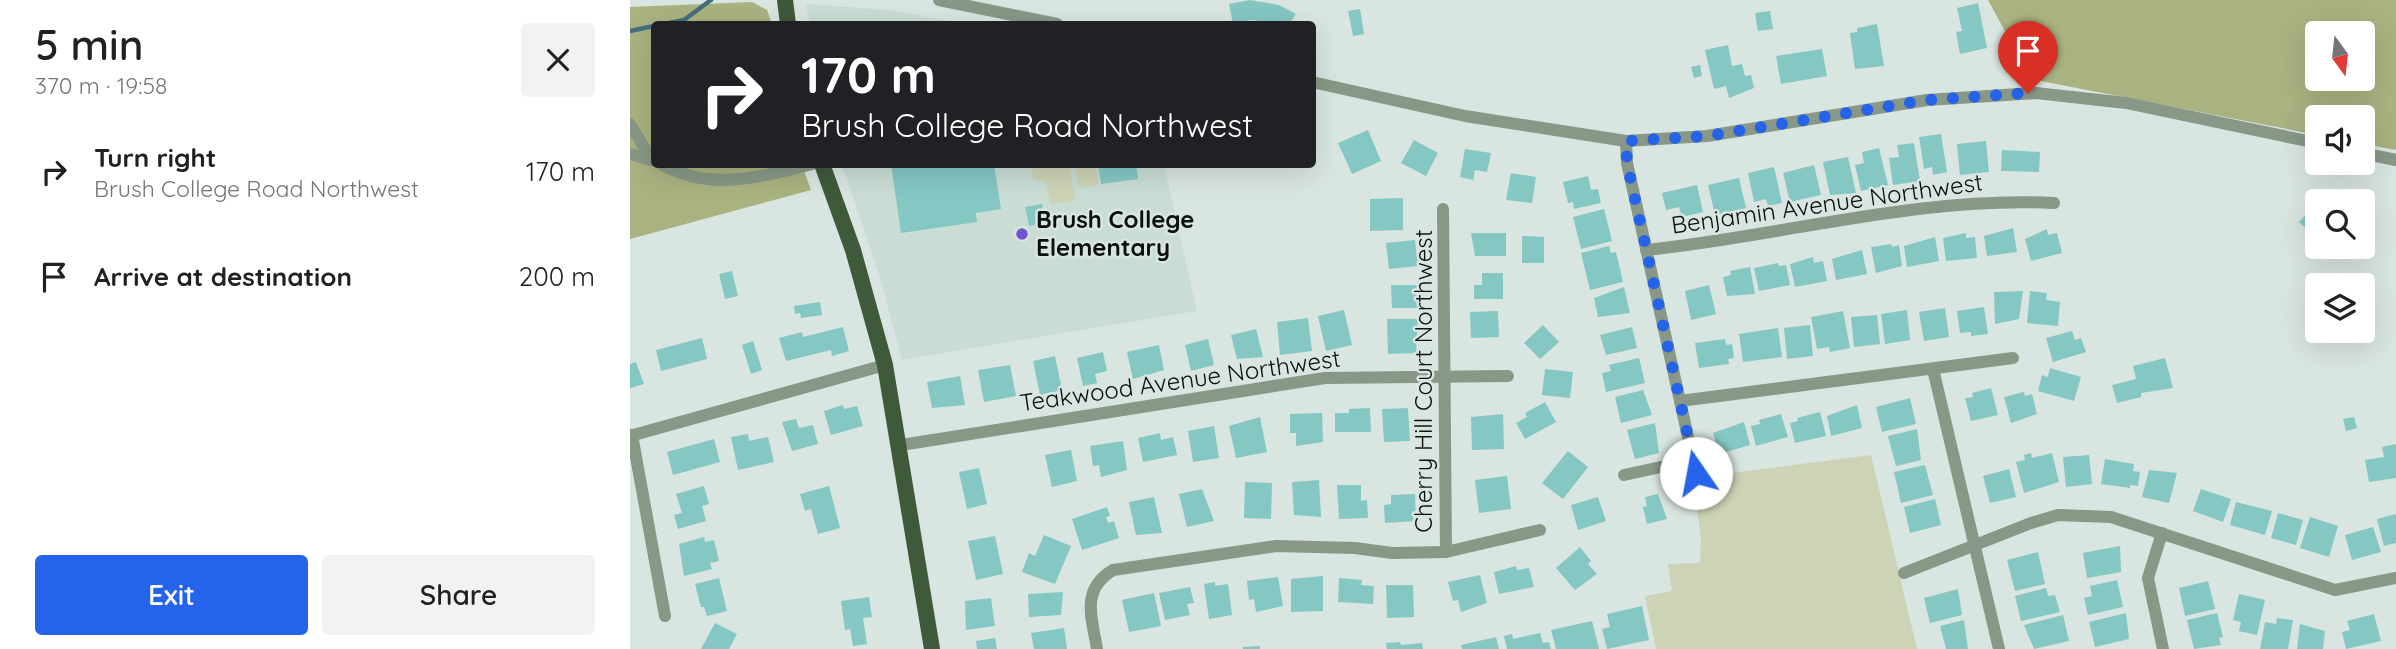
<!DOCTYPE html>
<meta charset="utf-8">
<style>
:root{--surface:#fff;--page:#f2f2f2;--text:#202124;--muted:#757577;--accent:#2563eb}
body{margin:0;font-family:Quicksand,sans-serif;background:var(--page);color:var(--text);height:100vh;display:flex;flex-direction:column;font-size:26px;white-space:nowrap}
*{box-sizing:border-box;margin:0}
p{font-size:23px;color:var(--muted)}
.icon{flex:none;width:38px;height:38px;fill:none;stroke:currentColor;stroke-width:2;stroke-linecap:round;stroke-linejoin:round}
.map{position:relative;flex:1;overflow:hidden}
.drawer{display:flex;flex-direction:column;background:var(--surface);width:630px}
.drawer>*{flex:none}
.hud{position:absolute;left:21px;top:21px;width:665px;height:147px;border-radius:7px;box-shadow:0 7px 28px #0002;background:#202124;color:#fff;overflow:hidden}
.needle{width:46px;rotate:165deg}
.tools{position:absolute;left:1675px;top:21px;display:grid;gap:14px}
.tools a{display:grid;place-items:center;width:70px;height:70px;border-radius:7px;background:var(--surface);box-shadow:0 7px 28px #0002;font-size:35px}
.pin{position:absolute;display:grid;place-items:center;width:60px;height:60px;color:#fff;margin:-72px -30px;border-radius:50% 50% 50% 0;rotate:-45deg;box-shadow:0 0 7px #0007}
.pin .icon{rotate:45deg}
.me{position:absolute;width:77px;margin:-38px;rotate:348deg;stroke-linejoin:round;filter:drop-shadow(0 0 5px #0008)}
.turn{display:flex;align-items:center;gap:24px;height:147px;padding:0 35px;font-size:32px}
.turn .icon{width:91px;height:91px;stroke-width:2.5}
.turn b{display:block;font-size:49px;line-height:60px}
.round{display:grid;place-items:center;flex:none;width:74px;height:74px;border-radius:7px;background:var(--page)}
.head{display:flex;align-items:center;justify-content:space-between;height:119px;padding:0 35px}
h1{font-size:42px;font-weight:600;line-height:52px}
.primary-button{display:flex;gap:14px;margin-top:auto;padding:14px 35px}
.primary-button a{flex:1;height:80px;border-radius:7px;background:var(--accent);color:#fff;font-size:28px;font-weight:600;line-height:80px;text-align:center}
.primary-button a+a{background:var(--page);color:var(--text)}
ul{padding:0;list-style:none}
li{display:flex;align-items:center;gap:21px;height:105px;padding:0 35px}
li div{flex:1}
li b{display:block;font-size:26px}
li em{font-style:normal}
main{display:flex;flex:1;min-height:0}
.map>svg:first-child{display:block}
</style>
<main>
<section class="drawer">
<div class="head"><div><h1>5 min</h1><p>370 m · 19:58</p></div><a class="round"><svg class="icon" aria-label="close" viewBox="0 0 24 24"><path d="M6 6l12 12M18 6L6 18"/></svg></a></div>
<ul>
<li><svg class="icon" aria-label="right" viewBox="0 0 24 24"><path d="M7 20v-9h11M14 6l5 5-5 5"/></svg><div><b>Turn right</b><p>Brush College Road Northwest</p></div><em>170 m</em></li>
<li><svg class="icon" aria-label="arrive" viewBox="0 0 24 24"><path d="M6 21V4h12l-3 4 3 4H6"/></svg><div><b>Arrive at destination</b></div><em>200 m</em></li>
</ul>
<div class="primary-button"><a>Exit</a><a>Share</a></div>
</section>
<div class="map">
<svg width="1766" height="649" viewBox="0 0 1766 649">
<rect width="100%" height="100%" fill="#d9e5e0"/>
<g fill="#c9ddd4">
<polygon points="176,4 257,10 335,24 180,24"/>
<polygon points="212,165 534,165 567,311 272,360 249,274"/>
</g>
<g fill="#cdd3b5">
<polygon points="402,165 440,165 445,201 420,204 416,181 403,179"/>
<polygon points="445,165 466,165 469,185 449,188"/>
<polygon points="1241,455 1287,649 1026,649 1015,596 1042,591 1038,564 1070,563 1071,538 1063,478"/>
</g>
<g fill="#a9b281" fill-rule="evenodd">
<path d="M1358 0H1766V150L1733 144 1732 117H1687V135L1401 79ZM1687 33H1732V79H1687Z"/>
<polygon points="122,2 137,10 142,24 24,24 24,164 172,165 181,190 0,239 0,7"/>
</g>
<g fill="none" stroke-linecap="round" stroke-linejoin="round">
<g stroke="#45707b" stroke-width="4.5">
<polyline points="34,24 54,20 81,0"/>
<polyline points="0,31 24,26"/>
</g>
</g>
<g fill="#85c7c3">
<polygon points="620,0 649,5 666,14 659,24 620,20 603,24 599,4"/>
<polygon points="1348,3 1357,48 1330,54 1326,32 1332,31 1327,8"/>
<polygon points="730,9 734,34 723,36 718,11"/>
<polygon points="1140,11 1143,29 1128,31 1125,13"/>
<polygon points="1247,24 1254,66 1225,69 1220,33 1227,32 1227,28"/>
<polygon points="1098,45 1102,66 1112,64 1115,76 1121,75 1124,88 1099,98 1096,86 1084,89 1075,50"/>
<polygon points="1192,49 1197,76 1151,84 1146,56"/>
<polygon points="1070,65 1072,76 1064,78 1061,67"/>
<polygon points="738,130 751,161 722,174 708,143"/>
<polygon points="1311,134 1317,172 1303,175 1302,167 1294,169 1289,137"/>
<polygon points="784,140 808,153 796,176 771,163"/>
<polygon points="1356,141 1359,172 1330,175 1327,144"/>
<polygon points="1284,143 1290,181 1263,185 1259,158 1269,157 1267,145"/>
<polygon points="1249,148 1258,185 1231,191 1225,165 1234,163 1232,152"/>
<polygon points="835,149 861,153 857,172 845,170 843,180 830,177"/>
<polygon points="1372,150 1410,152 1409,172 1371,171"/>
<polygon points="1218,157 1226,193 1200,195 1193,162"/>
<polygon points="261,164 364,164 371,209 346,213 347,222 271,233"/>
<polygon points="468,164 506,164 508,179 471,184"/>
<polygon points="1184,165 1191,195 1160,202 1153,173"/>
<polygon points="1144,167 1152,203 1138,206 1136,199 1124,202 1118,173"/>
<polygon points="881,173 906,177 902,203 876,200"/>
<polygon points="958,176 961,190 968,189 971,203 944,209 943,202 938,203 933,182"/>
<polygon points="1109,178 1116,208 1085,215 1078,185"/>
<polygon points="1067,185 1073,212 1052,217 1049,207 1036,210 1032,193"/>
<polygon points="773,198 773,230 740,231 740,199"/>
<polygon points="412,204 415,223 399,226 395,207"/>
<polygon points="1684,206 1687,209 1687,238 1669,222"/>
<polygon points="974,209 982,241 951,249 943,217"/>
<polygon points="1383,228 1387,252 1357,256 1354,236"/>
<polygon points="1417,229 1418,235 1427,233 1432,253 1401,261 1395,239"/>
<polygon points="841,233 876,233 876,256 845,256"/>
<polygon points="1336,233 1336,238 1345,237 1347,258 1316,261 1313,238"/>
<polygon points="892,236 914,237 914,263 892,263"/>
<polygon points="1305,237 1309,261 1277,267 1274,246"/>
<polygon points="785,240 788,266 759,269 756,243"/>
<polygon points="1261,244 1262,247 1269,245 1272,266 1246,273 1241,247"/>
<polygon points="979,246 981,253 986,252 993,282 960,290 951,253"/>
<polygon points="1232,250 1237,274 1206,280 1202,259"/>
<polygon points="1183,257 1184,263 1193,261 1197,281 1165,287 1160,264"/>
<polygon points="1148,263 1149,266 1156,265 1160,285 1129,291 1124,268"/>
<polygon points="1120,267 1125,294 1097,296 1093,277 1101,275 1100,271"/>
<polygon points="102,271 108,296 95,299 89,274"/>
<polygon points="852,273 873,273 873,299 844,299 844,285 852,285"/>
<polygon points="761,285 788,285 788,308 762,308"/>
<polygon points="1079,285 1086,314 1061,320 1055,291"/>
<polygon points="994,287 1000,313 968,317 964,298"/>
<polygon points="1393,291 1389,319 1365,324 1364,292"/>
<polygon points="1400,291 1417,293 1416,300 1430,302 1428,326 1397,323"/>
<polygon points="190,302 192,315 171,318 170,313 165,314 164,306"/>
<polygon points="1354,307 1358,334 1341,336 1341,332 1330,333 1327,311"/>
<polygon points="1315,308 1319,337 1294,341 1289,312"/>
<polygon points="714,310 722,345 696,351 688,316"/>
<polygon points="1277,310 1280,340 1255,344 1251,314"/>
<polygon points="868,311 869,337 841,338 840,312"/>
<polygon points="1213,311 1220,348 1200,352 1199,347 1187,349 1181,317"/>
<polygon points="1247,315 1250,344 1224,347 1221,317"/>
<polygon points="678,318 682,351 650,355 647,322"/>
<polygon points="757,319 788,319 786,353 758,354"/>
<polygon points="913,325 929,342 910,359 894,343"/>
<polygon points="1180,325 1183,356 1157,359 1154,328"/>
<polygon points="213,327 219,351 202,356 201,350 156,361 149,338 172,332 173,337"/>
<polygon points="1002,327 1007,348 976,355 970,335"/>
<polygon points="1148,328 1152,357 1113,362 1109,334"/>
<polygon points="626,329 633,357 607,359 601,335"/>
<polygon points="1442,331 1445,340 1451,338 1456,352 1423,362 1416,338"/>
<polygon points="72,338 77,359 31,371 26,350"/>
<polygon points="578,339 584,365 561,371 555,345"/>
<polygon points="1095,339 1096,345 1102,344 1104,358 1098,359 1099,364 1069,368 1065,343"/>
<polygon points="123,341 132,370 121,374 112,345"/>
<polygon points="529,345 534,370 503,379 497,352"/>
<polygon points="473,352 477,371 465,374 467,383 453,386 447,358"/>
<polygon points="425,356 432,390 410,395 403,361"/>
<polygon points="1009,358 1015,383 976,392 972,373 981,371 979,365"/>
<polygon points="1535,358 1543,388 1511,393 1511,397 1487,403 1482,385 1506,379 1503,366"/>
<polygon points="6,362 14,384 0,388 0,364"/>
<polygon points="380,365 386,396 354,402 348,370"/>
<polygon points="1420,368 1451,377 1444,401 1408,391 1412,375 1418,377"/>
<polygon points="915,369 943,372 940,398 912,395"/>
<polygon points="330,376 335,405 302,408 297,382"/>
<polygon points="1361,388 1368,415 1341,421 1335,398 1343,397 1342,393"/>
<polygon points="1013,390 1022,415 991,423 985,397"/>
<polygon points="1394,392 1395,396 1402,394 1407,414 1381,423 1374,397"/>
<polygon points="1280,398 1286,424 1252,432 1246,407"/>
<polygon points="915,402 926,422 895,439 886,423 897,417 895,413"/>
<polygon points="213,405 214,409 227,406 233,426 201,435 194,411"/>
<polygon points="1227,405 1232,428 1201,436 1197,416"/>
<polygon points="740,408 741,432 705,432 705,413 719,413 719,409"/>
<polygon points="778,408 780,441 754,442 752,409"/>
<polygon points="1190,412 1196,436 1165,443 1160,423 1168,421 1167,418"/>
<polygon points="692,413 693,442 666,446 666,433 660,433 660,414"/>
<polygon points="873,414 874,449 842,450 841,417"/>
<polygon points="1151,414 1158,437 1126,446 1121,426 1130,424 1129,420"/>
<polygon points="630,417 637,452 606,458 599,426"/>
<polygon points="1724,417 1727,428 1716,431 1713,419"/>
<polygon points="166,419 169,428 183,425 188,444 162,451 152,422"/>
<polygon points="1114,422 1120,445 1089,454 1083,433"/>
<polygon points="1025,423 1029,453 1005,459 997,430"/>
<polygon points="584,426 589,458 563,462 558,431"/>
<polygon points="1287,429 1291,460 1266,466 1258,436"/>
<polygon points="530,433 531,440 543,437 547,455 513,462 508,438"/>
<polygon points="118,434 119,441 138,437 144,462 108,470 101,437"/>
<polygon points="84,439 90,462 43,475 37,452"/>
<polygon points="493,441 497,470 471,477 469,465 463,466 460,446"/>
<polygon points="1766,444 1766,478 1739,482 1735,460 1754,457 1752,447"/>
<polygon points="441,450 447,481 422,487 415,455"/>
<polygon points="938,451 958,467 933,499 912,483"/>
<polygon points="1401,453 1402,458 1422,453 1429,482 1394,493 1386,462 1395,460 1394,455"/>
<polygon points="1459,455 1462,484 1436,487 1433,457"/>
<polygon points="1475,459 1504,464 1503,471 1510,472 1508,486 1500,485 1500,488 1471,484"/>
<polygon points="1295,465 1303,495 1271,503 1264,472"/>
<polygon points="349,468 357,504 337,509 329,472"/>
<polygon points="1379,469 1386,497 1360,503 1353,476"/>
<polygon points="1519,470 1547,473 1539,503 1512,497"/>
<polygon points="877,476 881,509 849,513 845,480"/>
<polygon points="689,480 691,517 664,515 662,482"/>
<polygon points="615,482 642,483 641,519 614,518"/>
<polygon points="707,485 731,485 731,501 737,500 738,518 709,519"/>
<polygon points="74,486 79,504 72,506 76,521 48,529 44,515 52,513 46,494"/>
<polygon points="199,486 210,528 188,534 181,509 175,511 170,494"/>
<polygon points="572,489 584,521 557,527 549,494"/>
<polygon points="1571,489 1601,499 1593,522 1563,511"/>
<polygon points="785,494 786,521 755,523 754,505 761,504 761,495"/>
<polygon points="1028,494 1037,519 1017,524 1013,507 1017,506 1015,497"/>
<polygon points="524,497 532,533 506,535 499,502"/>
<polygon points="968,497 976,521 948,530 941,505"/>
<polygon points="1305,499 1311,525 1280,533 1274,507"/>
<polygon points="1606,502 1642,511 1635,535 1600,525"/>
<polygon points="477,507 480,516 476,517 478,523 484,521 489,538 452,550 442,519"/>
<polygon points="1648,513 1673,520 1666,545 1641,538"/>
<polygon points="1766,514 1766,543 1754,546 1747,519"/>
<polygon points="1680,517 1708,526 1699,557 1670,548"/>
<polygon points="1743,527 1751,552 1722,560 1715,535"/>
<polygon points="414,535 441,546 425,584 392,572 399,553 405,556"/>
<polygon points="365,536 373,574 346,580 338,541"/>
<polygon points="74,537 75,542 84,540 89,561 80,563 82,569 54,576 49,544"/>
<polygon points="1490,546 1491,572 1457,578 1453,553"/>
<polygon points="950,547 961,561 958,564 967,574 945,590 926,568"/>
<polygon points="1408,552 1415,584 1385,591 1377,560"/>
<polygon points="886,566 887,570 899,568 904,587 869,594 864,572"/>
<polygon points="850,575 857,603 831,612 828,600 823,601 818,582"/>
<polygon points="693,576 693,611 661,612 661,579"/>
<polygon points="648,577 653,606 626,612 624,599 619,600 617,581"/>
<polygon points="89,578 97,611 77,616 74,607 71,607 65,584"/>
<polygon points="709,578 732,580 731,585 744,586 743,604 708,602"/>
<polygon points="1487,580 1493,607 1458,615 1454,598 1462,596 1460,586"/>
<polygon points="1578,581 1585,609 1555,616 1549,588"/>
<polygon points="585,582 585,586 598,584 602,615 579,619 574,584"/>
<polygon points="756,585 783,585 784,617 757,618"/>
<polygon points="560,587 564,603 557,604 560,615 535,620 529,593"/>
<polygon points="1416,588 1418,596 1425,595 1430,612 1391,621 1385,596"/>
<polygon points="1328,589 1332,615 1300,623 1294,598"/>
<polygon points="433,592 431,615 399,617 398,594"/>
<polygon points="524,593 531,626 499,632 492,600"/>
<polygon points="1609,594 1635,600 1627,635 1609,631 1611,622 1603,620"/>
<polygon points="239,597 242,617 233,618 237,644 223,646 220,629 215,630 211,601"/>
<polygon points="361,598 365,626 336,630 335,601"/>
<polygon points="1012,606 1019,640 977,649 972,629 980,627 977,614"/>
<polygon points="1496,613 1499,639 1465,647 1459,622"/>
<polygon points="1587,613 1593,637 1589,638 1591,645 1564,649 1557,620"/>
<polygon points="1744,614 1751,641 1716,649 1712,632 1720,630 1717,621"/>
<polygon points="1433,615 1439,641 1404,649 1394,625"/>
<polygon points="1647,618 1663,620 1658,649 1630,649 1635,622 1646,624"/>
<polygon points="1334,620 1338,649 1316,649 1310,626"/>
<polygon points="962,621 969,649 926,649 921,630"/>
<polygon points="85,623 107,634 99,649 71,649"/>
<polygon points="1670,624 1695,631 1693,649 1667,649"/>
<polygon points="434,628 437,649 404,649 401,633"/>
<polygon points="910,633 913,643 919,642 921,649 877,649 874,636 882,634 883,639"/>
<polygon points="866,637 869,649 832,649 831,645"/>
<polygon points="365,638 367,649 347,649 346,641"/>
<polygon points="770,642 771,645 792,643 793,649 757,649 756,643"/>
<polygon points="630,646 630,649 613,649 613,647"/>
</g>
<g fill="none" stroke-linecap="round" stroke-linejoin="round">
<g stroke="#889786" stroke-width="12">
<polyline points="309,0 427,24"/>
<polyline points="682,82 835,116 996,141 1077,136 1297,100 1406,93 1496,103 1687,143"/>
<polyline points="0,124 21,159"/>
<polyline points="996,141 997,163 1066,473"/>
<polyline points="1732,153 1766,160"/>
<polyline points="0,154 24,161"/>
<path d="M31 164C80 192 130 177 182 164"/>
<polyline points="813,209 816,552"/>
<path d="M1016 250C1152 236 1287 196 1424 203"/>
<polyline points="1303,369 1369,649"/>
<polyline points="1050,401 1383,358"/>
<polyline points="2,435 35,616"/>
<polyline points="0,436 255,365"/>
<polyline points="271,445 695,378 878,376"/>
<polyline points="994,475 1063,460"/>
<polyline points="1532,533 1518,578 1533,649"/>
<polyline points="1274,573 1401,523 1428,515 1481,517 1705,590 1766,578"/>
<path d="M467 649C462 618 450 590 483 570L646 546 725 548 762 553 816 552 910 530"/>
</g>
<g stroke="#3f593b" stroke-width="16">
<polyline points="155,0 158,24"/>
<polyline points="192,164 223,250 255,365 302,649"/>
</g>
</g>
<g fill="none" stroke-linecap="round" stroke-linejoin="round">
<polyline stroke="#2563eb" stroke-width="12" stroke-dasharray="0 21.6" points="1066,473 997,163 996,141 1077,136 1297,100 1398,93"/>
</g>
<circle fill="#7355cf" stroke="#d9e5e0" stroke-width="2.5" cx="392" cy="234" r="7"/>
<g text-anchor="middle" stroke-width="5" stroke-linejoin="round" paint-order="stroke">
<g font-size="24" fill="#0b0f0d" stroke="#d9e5e0">
<text transform="translate(1197 204) rotate(-8)" y="8">Benjamin Avenue Northwest</text>
<text transform="translate(550 381) rotate(-8)" y="8">Teakwood Avenue Northwest</text>
<text transform="translate(794 381) rotate(-90)" y="8">Cherry Hill Court Northwest</text>
</g>
<g font-size="24" font-weight="bold" fill="#0b0f0d" stroke="#d9e5e0" text-anchor="start">
<text x="406" y="228">Brush College<tspan x="406" dy="28">Elementary</tspan></text>
</g>
</g>
</svg>
<div class="tools">
<a><svg class="needle" viewBox="-14 -14 28 28"><path d="M0-13l5 13h-10z" fill="#e53935"/><path d="M0 13l5-13h-10z" fill="#757577"/></svg></a>
<a><svg class="icon" aria-label="sound" viewBox="0 0 24 24"><path d="M4 9h4l5-4v14l-5-4H4zM17 9q2 3 0 6"/></svg></a>
<a><svg class="icon" aria-label="search" viewBox="0 0 24 24"><circle cx="10" cy="10" r="6"/><path d="M15 15l6 6"/></svg></a>
<a><svg class="icon" aria-label="layers" viewBox="0 0 24 24"><path d="M12 4l9 5-9 5-9-5zM3 14l9 5 9-5"/></svg></a>
</div>
<div class="pin" style="left:1398px;top:93px;background:#d93025"><svg class="icon" aria-label="arrive" viewBox="0 0 24 24"><path d="M6 21V4h12l-3 4 3 4H6"/></svg></div>
<svg class="me" style="left:1066px;top:473px" viewBox="-20 -20 40 40"><circle r="19" fill="#fff"/><path d="M0-13L10 11 0 6-10 11z" fill="#2563eb"/></svg>
<div class="hud">
<div class="turn"><svg class="icon" aria-label="right" viewBox="0 0 24 24"><path d="M7 20v-9h11M14 6l5 5-5 5"/></svg><div><b>170 m</b>Brush College Road Northwest</div></div>
</div>
</div>
</main>
